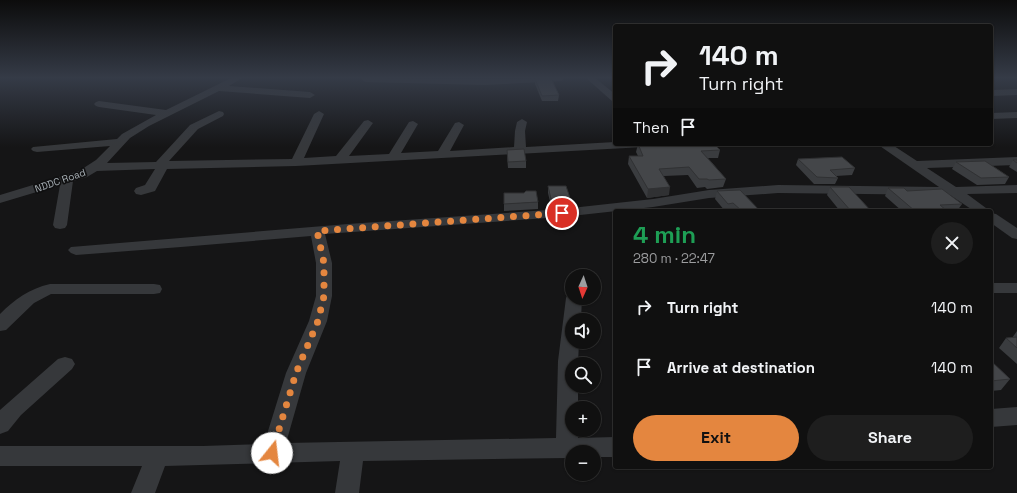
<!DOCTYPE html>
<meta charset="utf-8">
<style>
:root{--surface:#101010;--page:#1e1e1e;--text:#f1f3f6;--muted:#9c9d9f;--line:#303030;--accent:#e4863f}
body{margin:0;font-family:"Space Grotesk",sans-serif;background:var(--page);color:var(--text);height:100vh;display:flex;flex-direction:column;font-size:15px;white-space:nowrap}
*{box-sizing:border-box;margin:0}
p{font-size:13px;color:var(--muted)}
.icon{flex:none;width:22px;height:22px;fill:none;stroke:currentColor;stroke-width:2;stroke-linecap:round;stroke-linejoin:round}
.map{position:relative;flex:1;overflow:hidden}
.details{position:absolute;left:613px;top:209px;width:380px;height:260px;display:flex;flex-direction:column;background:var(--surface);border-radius:4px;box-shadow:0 1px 3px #0004,0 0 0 1px var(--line)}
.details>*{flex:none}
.guide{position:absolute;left:613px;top:24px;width:380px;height:122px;border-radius:4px;box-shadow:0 1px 3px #0004,0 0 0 1px var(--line);background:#101010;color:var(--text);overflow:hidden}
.needle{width:26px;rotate:183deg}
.tools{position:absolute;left:565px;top:269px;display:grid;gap:8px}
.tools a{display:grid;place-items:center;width:36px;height:36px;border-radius:50%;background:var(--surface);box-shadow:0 1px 3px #0004,0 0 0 1px var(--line);font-size:20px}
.pin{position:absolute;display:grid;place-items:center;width:34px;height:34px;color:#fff;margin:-17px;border:2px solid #fff;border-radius:50%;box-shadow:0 1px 4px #0007}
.me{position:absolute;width:44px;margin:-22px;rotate:16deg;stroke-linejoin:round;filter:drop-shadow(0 0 3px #0008)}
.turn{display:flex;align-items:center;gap:14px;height:84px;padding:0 20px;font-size:18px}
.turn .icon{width:52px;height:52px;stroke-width:2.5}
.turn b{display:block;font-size:28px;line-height:34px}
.then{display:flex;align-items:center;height:38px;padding:0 20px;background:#0003;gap:8px;font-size:15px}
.round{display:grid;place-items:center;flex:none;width:42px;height:42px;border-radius:21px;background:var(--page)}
.headline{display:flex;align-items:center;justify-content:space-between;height:68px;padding:0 20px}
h1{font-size:24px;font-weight:800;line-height:30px;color:#1e9e55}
.primary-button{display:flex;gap:8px;margin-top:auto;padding:8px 20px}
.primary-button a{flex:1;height:46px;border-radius:24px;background:var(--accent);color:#111;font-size:16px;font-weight:800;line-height:46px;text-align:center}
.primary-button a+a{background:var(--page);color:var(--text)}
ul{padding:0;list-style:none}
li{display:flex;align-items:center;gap:12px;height:60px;padding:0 20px}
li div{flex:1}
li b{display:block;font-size:15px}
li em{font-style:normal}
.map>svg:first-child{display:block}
</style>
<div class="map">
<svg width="1017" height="493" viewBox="0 0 1017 493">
<rect width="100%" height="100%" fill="#151516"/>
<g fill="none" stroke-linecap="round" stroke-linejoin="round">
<g fill="#36383b" fill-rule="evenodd">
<polygon points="231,78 242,78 229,86 310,92 315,95 310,98 219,91 149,126 130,138 107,163 156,162 190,125 219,111 223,112 224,114 223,116 198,129 169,161 292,159 314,114 319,111 324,114 304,158 336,156 364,121 368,120 373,123 349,156 389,154 409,122 413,121 418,124 401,153 438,151 455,123 459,122 464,125 450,151 514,147 515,131 517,122 522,119 527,122 525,131 526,147 615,142 615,144 650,144 648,146 644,147 296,166 167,169 155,191 141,195 136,194 134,191 136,188 145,185 155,169 97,171 87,177 73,181 67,225 65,228 60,229 55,228 53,225 60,185 0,203 0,195 79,171 96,160 110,146 37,152 33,151 31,149 33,147 117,139 122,134 156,115 99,107 96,106 94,104 96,102 99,101 166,110"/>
<polygon points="362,78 485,79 565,78 561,81 485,85 366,82 363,81"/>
<polygon points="586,78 595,78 615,94 615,102 612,101"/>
<polygon points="1017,89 1017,95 991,96 991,90"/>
<polygon points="1017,112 1017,118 991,119 991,113"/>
<polygon points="877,144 891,144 917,161 1017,157 1017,165 927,168 956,187 1017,185 1017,193 967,194 990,211 974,211 950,195 778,193 709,198 653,207 562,217 325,234 332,263 332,296 327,321 306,373 286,443 556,438 558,361 566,298 568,294 572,293 572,298 582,298 581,320 572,320 572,342 579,342 578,364 572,364 572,386 578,386 578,408 572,408 572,430 578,430 578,438 615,437 615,457 594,457 594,452 572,452 572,458 567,458 363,461 359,493 335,493 340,461 165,466 155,493 131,493 142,466 0,466 0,446 203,446 264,444 286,373 309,321 316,296 316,263 311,236 181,247 76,255 71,253 68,250 71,247 348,224 562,209 653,199 709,190 778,185 939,187"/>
<polygon points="991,213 996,214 1017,228 1017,239 1012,238 991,223"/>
<rect x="991" y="283" width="26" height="10"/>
<path d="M50 284H154L160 285 162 289 160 293 154 294H51L34 303 6 330 0 331V314C15 299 29 289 50 284Z"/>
<polygon points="65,357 72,359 75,364 72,369 21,415 8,431 0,434 0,410 58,359"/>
<polygon points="1017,407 1017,425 991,427 991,409"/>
</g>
</g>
<g fill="#3a3c3f">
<polygon points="535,79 559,95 558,101 542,101 535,84"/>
<polygon points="638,144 720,150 718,158 708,158 726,179 723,187 707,189 705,187 697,188 688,175 664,176 669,195 647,198 628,164 629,156 638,156 636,152"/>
<polygon points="507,150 526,161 526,168 508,168 507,156"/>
<polygon points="798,159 855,168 852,175 836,176 838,178 835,184 814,184 796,165"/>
<polygon points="1013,160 1017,160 1017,172 1009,167"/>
<polygon points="956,162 1009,177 1005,184 977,185 952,169"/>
<polygon points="548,186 570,198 569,205 551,206 548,193"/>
<polygon points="830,187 871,211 840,211 827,195"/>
<polygon points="888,188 907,191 962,204 957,211 902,211 885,196"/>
<polygon points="717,191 760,211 725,211 715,199"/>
<polygon points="538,202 538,209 504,211 504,204"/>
<polygon points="1017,331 1017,364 999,348 1006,338 1012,338"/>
<polygon points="991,361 1010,379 1001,390 991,391"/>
</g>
<polygon fill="#303133" points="670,187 669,195 647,198 648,189"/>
<g fill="#444649" stroke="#303133">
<polygon points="551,78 559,95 542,96 535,79"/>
<polygon points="638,144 714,144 720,150 701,151 726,179 709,180 707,179 699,179 689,167 659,169 670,187 648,189 629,156 643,156"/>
<polygon points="524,149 526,161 508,162 507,150"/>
<polygon points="842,157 855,168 830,170 838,178 817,177 798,159"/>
<polygon points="1013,160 1017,160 1017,163"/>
<polygon points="985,161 1009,177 981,178 956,162"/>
<polygon points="548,186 566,186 570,198 551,199"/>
<polygon points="830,187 849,187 871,211 851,211"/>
<polygon points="888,188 904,188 907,191 942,189 962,204 940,205 947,211 915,211"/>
<polygon points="740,190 760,211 742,211 733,203 728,204 717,191"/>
<polygon points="526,191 536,191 538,202 504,204 504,193 524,193"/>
<polygon points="785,210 796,211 774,211"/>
<polygon points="1017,337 1017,348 1006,338"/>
<polygon points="991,361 1010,379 991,381"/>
</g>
<linearGradient id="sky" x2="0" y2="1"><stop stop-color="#0c0c0c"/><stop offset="0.53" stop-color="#353b47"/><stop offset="1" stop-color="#353b47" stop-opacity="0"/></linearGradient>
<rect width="1017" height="147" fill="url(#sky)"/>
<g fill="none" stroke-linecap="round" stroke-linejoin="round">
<polyline stroke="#e4863f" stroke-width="7" stroke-dasharray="0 12.6" points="272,453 296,373 318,321 324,296 324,263 317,231 562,213"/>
</g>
<g text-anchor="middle" stroke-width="3.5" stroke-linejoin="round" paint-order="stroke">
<g font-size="10" fill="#a7afb5" stroke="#101011">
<text transform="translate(60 180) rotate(-19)" y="4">NDDC Road</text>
</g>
</g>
</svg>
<div class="tools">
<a><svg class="needle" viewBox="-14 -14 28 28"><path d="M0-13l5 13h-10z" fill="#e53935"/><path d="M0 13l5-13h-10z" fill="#9c9d9f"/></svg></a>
<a><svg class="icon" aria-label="sound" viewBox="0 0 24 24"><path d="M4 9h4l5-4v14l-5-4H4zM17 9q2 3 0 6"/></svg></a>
<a><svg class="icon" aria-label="search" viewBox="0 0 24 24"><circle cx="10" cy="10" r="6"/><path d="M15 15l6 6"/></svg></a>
<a>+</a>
<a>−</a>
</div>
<div class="pin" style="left:562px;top:213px;background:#d93025"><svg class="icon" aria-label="arrive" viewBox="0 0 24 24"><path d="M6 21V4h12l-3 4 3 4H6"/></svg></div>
<svg class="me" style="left:272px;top:453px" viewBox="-20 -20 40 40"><circle r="19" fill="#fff"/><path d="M0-13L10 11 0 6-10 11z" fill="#e4863f"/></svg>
<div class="guide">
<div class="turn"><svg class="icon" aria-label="right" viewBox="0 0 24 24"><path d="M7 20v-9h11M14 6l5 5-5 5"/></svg><div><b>140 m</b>Turn right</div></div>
<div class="then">Then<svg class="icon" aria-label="arrive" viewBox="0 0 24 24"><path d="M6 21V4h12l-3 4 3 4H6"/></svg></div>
</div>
<section class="details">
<div class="headline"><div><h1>4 min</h1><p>280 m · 22:47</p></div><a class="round"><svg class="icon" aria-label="close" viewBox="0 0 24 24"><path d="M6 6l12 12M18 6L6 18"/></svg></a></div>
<ul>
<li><svg class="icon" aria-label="right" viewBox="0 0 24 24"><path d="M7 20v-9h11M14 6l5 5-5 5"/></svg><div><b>Turn right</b></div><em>140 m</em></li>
<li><svg class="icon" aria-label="arrive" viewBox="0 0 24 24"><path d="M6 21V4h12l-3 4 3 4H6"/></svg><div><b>Arrive at destination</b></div><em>140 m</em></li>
</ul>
<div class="primary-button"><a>Exit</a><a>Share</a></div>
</section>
</div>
